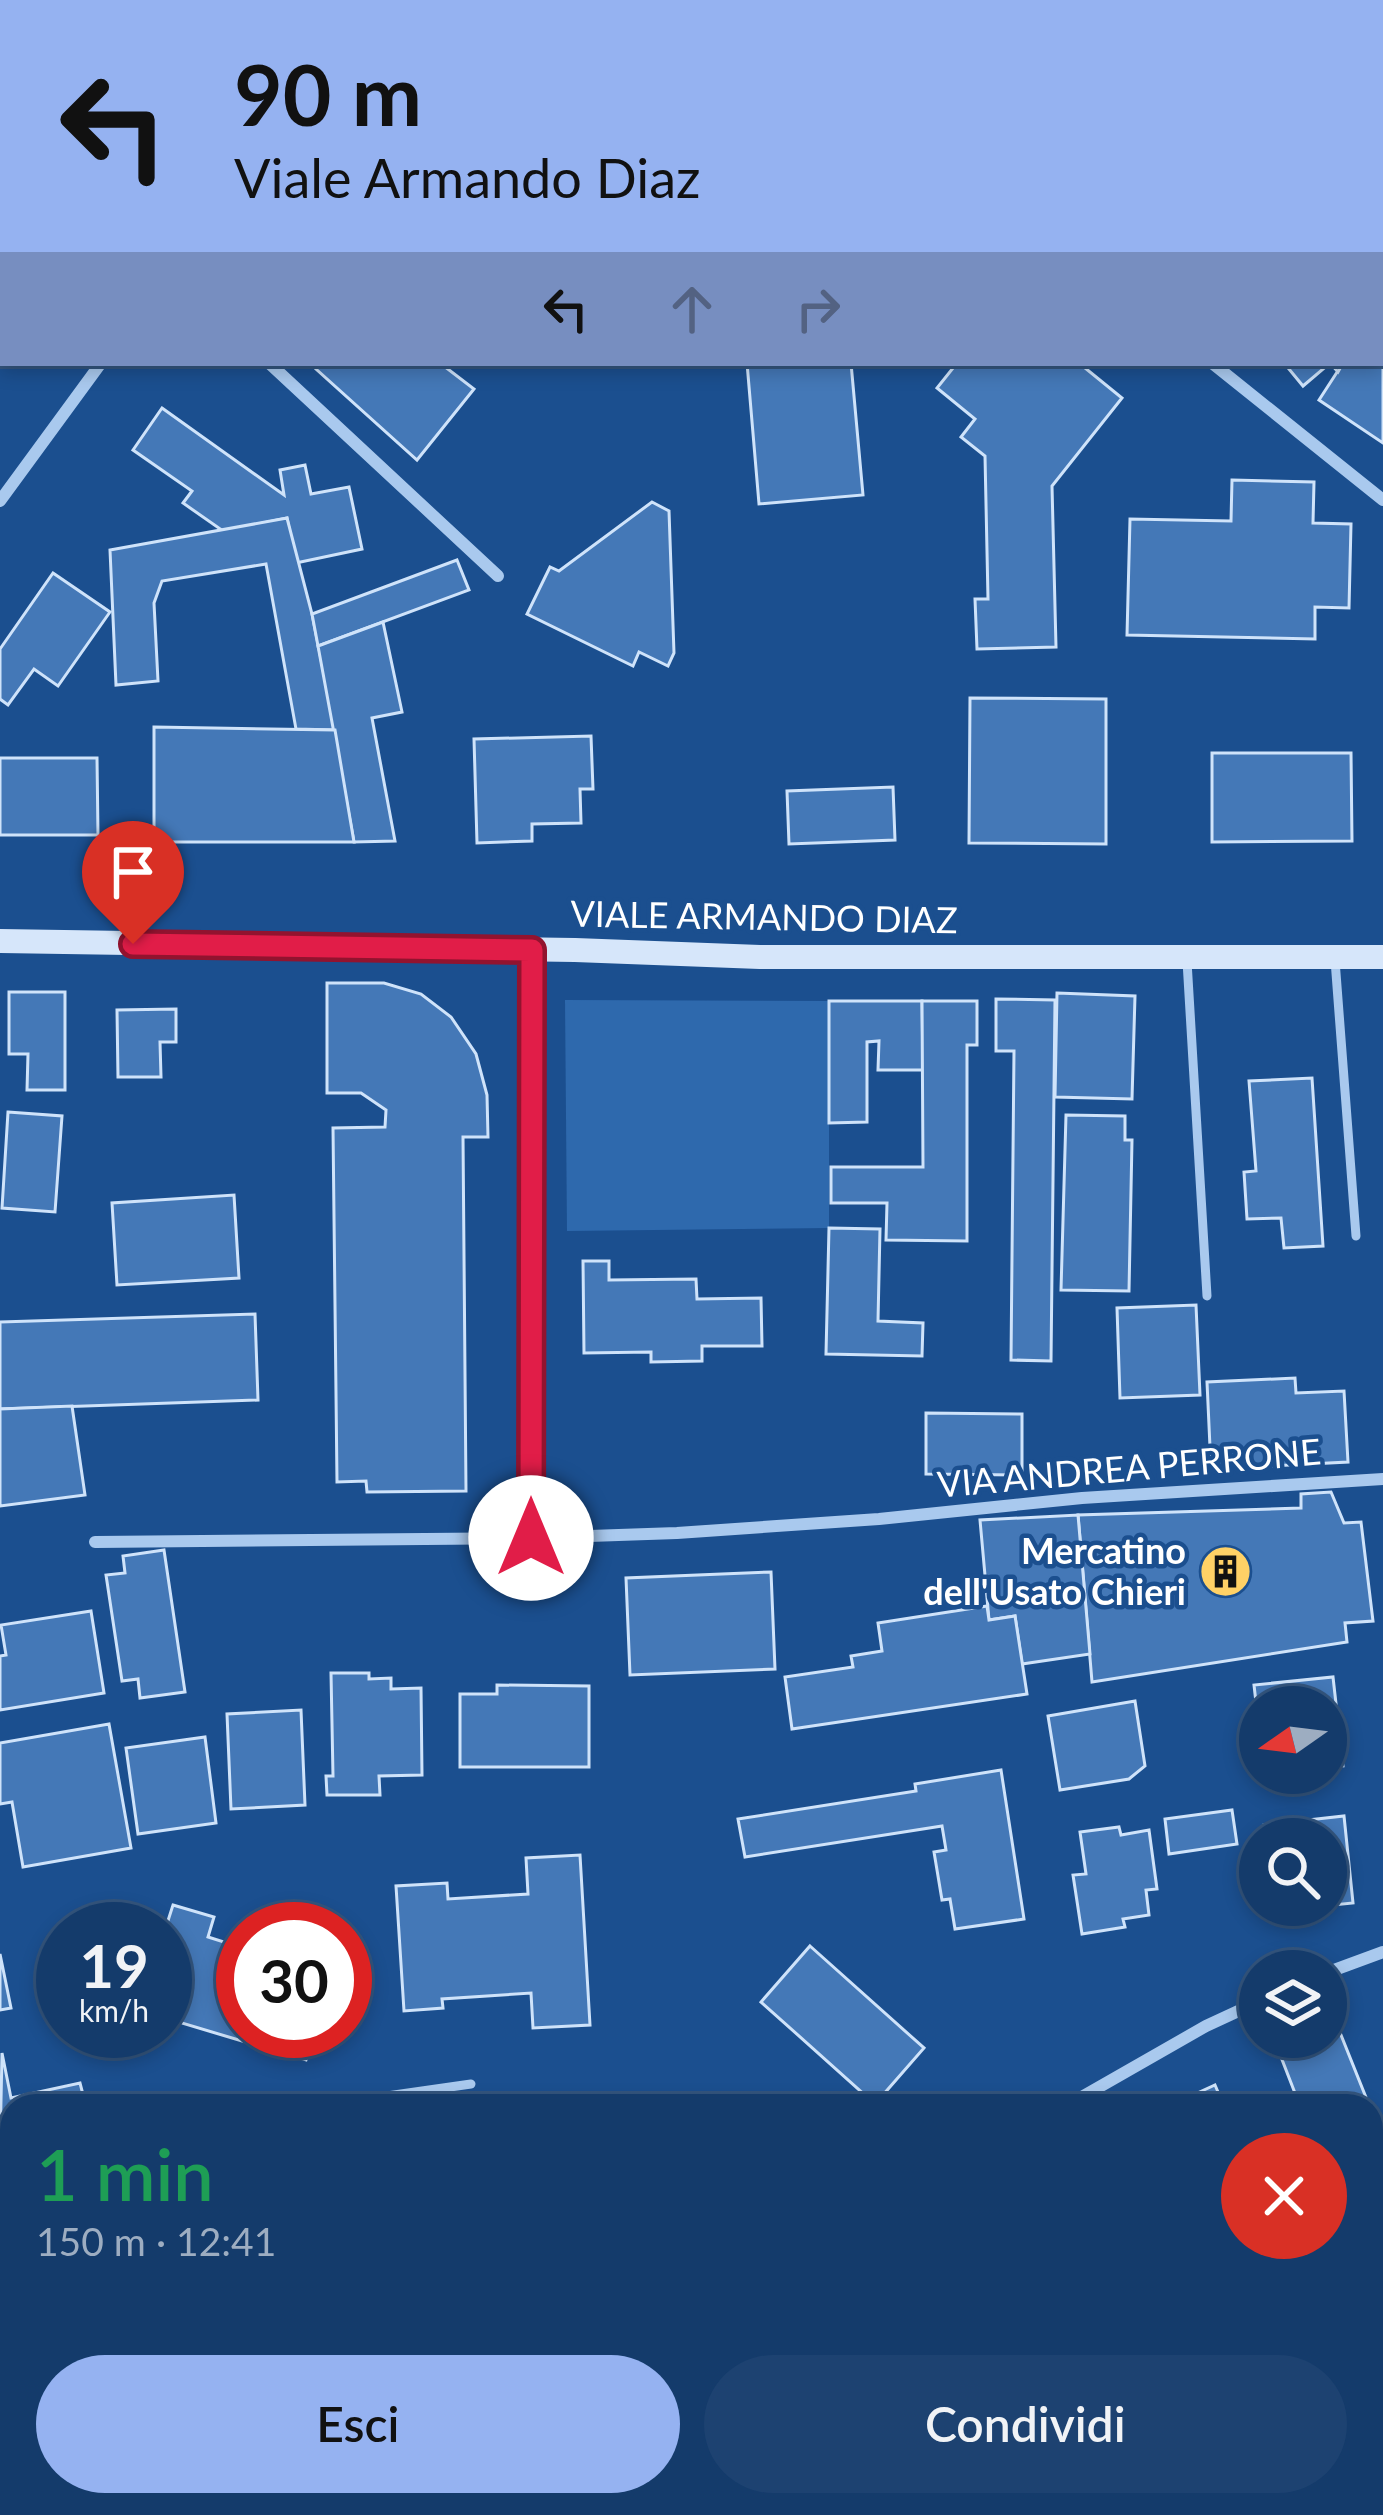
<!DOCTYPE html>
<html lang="it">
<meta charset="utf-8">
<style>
:root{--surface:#143b6b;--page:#1d4271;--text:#f1f3f6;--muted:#9dadc1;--line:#33557e;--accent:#95b2f1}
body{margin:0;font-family:Lato,sans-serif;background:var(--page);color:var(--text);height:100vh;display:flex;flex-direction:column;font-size:45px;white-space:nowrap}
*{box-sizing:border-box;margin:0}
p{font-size:39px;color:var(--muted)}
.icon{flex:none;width:66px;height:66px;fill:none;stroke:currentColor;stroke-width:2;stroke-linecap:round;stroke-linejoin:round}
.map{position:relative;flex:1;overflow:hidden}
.side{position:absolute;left:0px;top:2094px;width:1383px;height:423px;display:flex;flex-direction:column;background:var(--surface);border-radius:36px 36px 0 0;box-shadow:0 6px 18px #0003,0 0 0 3px var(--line)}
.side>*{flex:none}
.banner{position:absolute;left:0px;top:0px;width:1383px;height:366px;box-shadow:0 6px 18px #0003,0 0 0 3px var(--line);background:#95b2f1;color:#111;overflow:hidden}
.needle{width:78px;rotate:256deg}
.buttons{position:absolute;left:1239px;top:1686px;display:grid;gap:24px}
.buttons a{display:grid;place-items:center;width:108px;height:108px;border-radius:50%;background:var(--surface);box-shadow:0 6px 18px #0003,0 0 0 3px var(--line);font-size:60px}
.speed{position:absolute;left:36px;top:1902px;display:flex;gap:24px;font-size:60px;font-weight:700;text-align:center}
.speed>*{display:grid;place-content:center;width:156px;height:156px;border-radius:50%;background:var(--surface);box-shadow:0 6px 18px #0003,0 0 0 3px var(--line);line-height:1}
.speed small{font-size:30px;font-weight:400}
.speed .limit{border:18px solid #d22;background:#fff;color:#111}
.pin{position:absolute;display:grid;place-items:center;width:102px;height:102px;color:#fff;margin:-123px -51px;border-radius:50% 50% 50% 0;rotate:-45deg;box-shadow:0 0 12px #0007}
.pin .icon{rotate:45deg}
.me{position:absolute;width:132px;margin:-66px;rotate:0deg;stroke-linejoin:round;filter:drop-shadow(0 0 9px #0008)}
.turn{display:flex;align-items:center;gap:42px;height:252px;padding:0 36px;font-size:54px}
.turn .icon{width:156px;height:156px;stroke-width:2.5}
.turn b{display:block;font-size:84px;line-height:102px}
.lanes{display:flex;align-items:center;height:114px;padding:0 36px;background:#0003;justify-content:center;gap:60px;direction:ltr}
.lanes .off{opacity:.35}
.round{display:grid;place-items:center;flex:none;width:126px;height:126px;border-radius:63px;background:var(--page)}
.headline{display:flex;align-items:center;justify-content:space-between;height:204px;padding:0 36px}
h1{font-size:72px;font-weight:600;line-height:90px;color:#1e9e55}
.button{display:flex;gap:24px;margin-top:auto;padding:24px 36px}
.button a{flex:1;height:138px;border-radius:72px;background:var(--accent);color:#111;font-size:48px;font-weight:600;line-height:138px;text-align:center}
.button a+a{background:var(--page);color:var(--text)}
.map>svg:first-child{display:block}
</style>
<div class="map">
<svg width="1383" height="2515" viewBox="0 0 1383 2515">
<rect width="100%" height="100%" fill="#1b4f8f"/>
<polygon fill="#2e69ad" points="565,1000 829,1001 829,1228 567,1231"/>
<g fill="#4478b7" stroke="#cfe3fa" stroke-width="3">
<polygon points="230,0 300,0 304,3 234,3"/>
<polygon points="479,0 696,0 700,3 477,3"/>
<polygon points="1272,0 1340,0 1335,3"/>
<polygon points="1380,80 1383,84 1380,156"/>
<rect x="0" y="172" width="3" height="52"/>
<polygon points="1380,331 1383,333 1383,443 1319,400 1343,363 1380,363"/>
<polygon points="320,363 440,363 474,389 417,460 316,369"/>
<polygon points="747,363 851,363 863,495 759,504"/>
<polygon points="957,363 1079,363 1122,398 1052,486 1056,647 977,649 975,599 988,599 985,456 961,437 975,419 937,388"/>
<polygon points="1284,363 1343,363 1338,372 1330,363 1303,386"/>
<polygon points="162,408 284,495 280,470 305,465 311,494 349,487 362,549 296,563 287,518 223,531 183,503 192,491 133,450"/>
<polygon points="1232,480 1314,482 1313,523 1351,524 1349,608 1315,607 1315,639 1127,635 1130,519 1231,521"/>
<polygon points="652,502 669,511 674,653 668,666 639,652 633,666 527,614 550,567 559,571"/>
<polygon points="287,518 312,614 335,730 296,729 266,564 162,581 154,603 158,681 116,685 110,550"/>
<polygon points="457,560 469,590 318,646 312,614"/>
<polygon points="53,573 110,612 58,686 34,669 8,705 0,699 0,649"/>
<polygon points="383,622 402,712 372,718 395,841 354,842 318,646"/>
<polygon points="970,698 1106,699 1106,844 969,843"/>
<polygon points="154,727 335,730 354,842 154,842"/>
<polygon points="591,736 593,789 580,789 581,823 532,824 532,841 477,843 474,739"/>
<polygon points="1212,753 1351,753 1352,841 1212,842"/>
<polygon points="0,758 97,758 98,835 0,835"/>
<polygon points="893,787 895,840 789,844 787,791"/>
<polygon points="327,983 384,983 421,994 451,1017 476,1054 487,1095 488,1137 463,1137 466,1491 367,1492 366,1481 337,1482 333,1128 385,1127 386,1110 361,1093 327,1093"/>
<polygon points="9,992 65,992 65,1090 27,1090 28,1054 9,1054"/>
<polygon points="1057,993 1135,996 1132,1099 1055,1097"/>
<polygon points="996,999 1055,1000 1051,1361 1011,1360 1014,1051 996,1051"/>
<polygon points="829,1001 922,1001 923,1070 878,1070 879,1041 867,1042 867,1122 829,1123"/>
<polygon points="922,1001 977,1001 977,1045 967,1045 967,1241 886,1240 887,1203 831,1203 831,1167 923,1167"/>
<polygon points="176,1009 176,1042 160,1042 161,1077 118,1077 117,1010"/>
<polygon points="1312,1078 1323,1246 1284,1248 1281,1218 1247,1219 1244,1172 1256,1171 1249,1081"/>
<polygon points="8,1112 62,1116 55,1212 2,1208"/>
<polygon points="1066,1115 1125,1116 1125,1140 1132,1140 1129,1291 1061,1290"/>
<polygon points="234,1195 239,1278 117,1285 112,1203"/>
<polygon points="829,1228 880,1229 878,1321 923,1323 922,1356 826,1354"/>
<polygon points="583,1261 609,1261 609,1280 696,1279 697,1299 761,1298 762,1346 702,1346 702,1361 651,1362 651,1352 584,1353"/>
<polygon points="1196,1305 1200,1395 1120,1398 1117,1308"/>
<polygon points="255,1314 258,1400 0,1409 0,1322"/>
<polygon points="1295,1378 1296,1393 1344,1391 1348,1462 1211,1469 1207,1382"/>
<polygon points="72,1406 85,1495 0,1506 0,1409"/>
<polygon points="926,1413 1022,1414 1022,1475 926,1474"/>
<polygon points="1331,1492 1344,1523 1361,1522 1373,1621 1345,1623 1347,1642 1092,1682 1078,1515 1301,1508 1301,1494"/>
<polygon points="1078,1515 1090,1654 1022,1664 1015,1616 989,1620 980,1520"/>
<polygon points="164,1550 185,1692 140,1698 138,1679 122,1681 106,1575 125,1573 123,1556"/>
<polygon points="771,1572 775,1669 630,1675 626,1578"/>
<polygon points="987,1606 989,1620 1015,1616 1027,1694 792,1729 785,1677 853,1667 851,1656 882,1651 878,1623"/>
<polygon points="91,1611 104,1693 0,1710 0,1656 6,1655 1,1625"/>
<polygon points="331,1673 369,1673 369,1679 391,1678 391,1689 421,1688 422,1775 379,1776 380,1795 327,1795 326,1776 333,1776"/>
<polygon points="1333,1677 1343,1766 1326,1768 1326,1707 1260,1707 1260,1773 1275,1773 1252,1775 1247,1721 1258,1720 1254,1685"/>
<polygon points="497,1685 589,1686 589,1767 460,1767 460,1694 497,1694"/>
<polygon points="1135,1701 1145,1766 1129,1779 1060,1790 1048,1716"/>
<polygon points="301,1710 305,1805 231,1809 227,1714"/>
<polygon points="109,1724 131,1848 23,1867 12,1802 0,1804 0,1743"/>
<polygon points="205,1737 216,1823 138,1834 126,1748"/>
<polygon points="1001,1770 1024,1919 955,1929 950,1899 942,1900 934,1852 946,1850 942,1826 745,1857 738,1819 916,1791 915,1784"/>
<polygon points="1232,1810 1237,1844 1169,1854 1165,1819"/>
<polygon points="1344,1816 1353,1903 1273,1911 1272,1905 1326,1905 1326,1839 1265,1839 1264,1825"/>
<polygon points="1119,1827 1121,1835 1149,1830 1157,1889 1146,1890 1149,1915 1123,1919 1125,1927 1082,1934 1073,1875 1086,1874 1080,1832"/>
<polygon points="580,1855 590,2025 533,2028 531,1993 442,1999 443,2008 404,2011 396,1886 447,1883 448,1899 528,1894 526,1858"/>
<polygon points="173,1905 214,1917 208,1937 243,1948 243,2031 315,2031 306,2060 165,2018 165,1930"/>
<polygon points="810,1946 924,2048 875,2104 761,2002"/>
<polygon points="0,1954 11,2008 0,2010"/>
<polygon points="1335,2020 1367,2100 1352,2106 1300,2106 1276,2044 1294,2037 1326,2037 1326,2024"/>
<polygon points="2,2053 11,2098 80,2083 86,2106 12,2106 12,2145 0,2148"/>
<polygon points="1215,2085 1224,2106 1169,2106"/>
<polygon points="1,2285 12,2296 12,2357 0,2364"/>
<polygon points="12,2440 12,2505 95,2507 81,2515 0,2515 0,2448"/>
<polygon points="277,2505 379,2505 408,2515 279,2515"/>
<polygon points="424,2505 594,2505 579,2515 409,2515"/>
<polygon points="1160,2505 1184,2505 1201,2515 1154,2515"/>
</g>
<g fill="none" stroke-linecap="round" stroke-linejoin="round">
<g stroke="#a9c9ee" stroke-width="9">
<polyline points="460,3 462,0"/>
<polyline points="1335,960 1356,1236"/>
<polyline points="1187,961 1207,1296"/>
<polyline points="317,2106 471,2084"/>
<polyline points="0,2164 12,2161"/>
</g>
<g stroke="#a9c9ee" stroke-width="12">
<polyline points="760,0 763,3"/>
<polyline points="365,3 367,0"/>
<polyline points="269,363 498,576"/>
<polyline points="1212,363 1383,500"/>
<polyline points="0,501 101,363"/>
<polyline points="531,1538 533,949"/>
<polyline points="95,1542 531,1538 677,1533 879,1519 1082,1498 1383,1479"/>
<polyline points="1326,1973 1383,1952"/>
<polyline points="1066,2106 1206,2026 1260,2001"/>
<polyline points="0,2258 12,2269"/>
<polyline points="1371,2344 1383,2229"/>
<polyline points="184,2505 191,2515"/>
<polyline points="756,2515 758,2505"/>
</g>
<polyline stroke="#d6e6fa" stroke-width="24" points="0,941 575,950 760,957 1383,957"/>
</g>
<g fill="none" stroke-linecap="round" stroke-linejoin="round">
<defs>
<polyline id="route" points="133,944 532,950 531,1538"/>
</defs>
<use href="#route" stroke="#92132f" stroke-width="30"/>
<use href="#route" stroke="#e11d48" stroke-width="21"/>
</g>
<defs>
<symbol id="building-disc" viewBox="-11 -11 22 22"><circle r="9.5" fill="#ffd166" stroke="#1b4f8f"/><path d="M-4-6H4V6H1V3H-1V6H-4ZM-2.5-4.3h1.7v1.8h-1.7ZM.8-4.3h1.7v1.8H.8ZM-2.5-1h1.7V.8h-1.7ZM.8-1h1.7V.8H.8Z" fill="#111"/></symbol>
</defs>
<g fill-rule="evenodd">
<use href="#building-disc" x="1196" y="1542" width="59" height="59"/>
</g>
<g text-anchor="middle" stroke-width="9" stroke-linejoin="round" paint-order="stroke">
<g font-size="36" fill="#fff" stroke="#1b4f8f">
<text transform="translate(764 917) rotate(1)" y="13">VIALE ARMANDO DIAZ</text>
<text transform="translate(1129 1468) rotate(-5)" y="13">VIA ANDREA PERRONE</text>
</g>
<g font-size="36" font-weight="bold" fill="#fff" stroke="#1b4f8f" text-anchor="end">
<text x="1186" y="1564">Mercatino<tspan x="1186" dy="41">dell'Usato Chieri</tspan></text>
</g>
</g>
</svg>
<div class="buttons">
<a><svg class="needle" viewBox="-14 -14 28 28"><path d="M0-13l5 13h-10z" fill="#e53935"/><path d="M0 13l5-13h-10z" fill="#9dadc1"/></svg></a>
<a><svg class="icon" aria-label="search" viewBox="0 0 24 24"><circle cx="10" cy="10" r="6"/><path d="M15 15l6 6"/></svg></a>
<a><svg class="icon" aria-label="layers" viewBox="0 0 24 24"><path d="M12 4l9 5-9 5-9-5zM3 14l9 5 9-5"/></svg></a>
</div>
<div class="speed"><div>19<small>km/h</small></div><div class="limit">30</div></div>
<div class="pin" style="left:133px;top:944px;background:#d93025"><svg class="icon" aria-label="arrive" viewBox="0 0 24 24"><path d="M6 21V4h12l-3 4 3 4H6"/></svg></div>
<svg class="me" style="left:531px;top:1538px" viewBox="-20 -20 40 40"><circle r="19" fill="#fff"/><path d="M0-13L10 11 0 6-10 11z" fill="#e11d48"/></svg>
<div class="banner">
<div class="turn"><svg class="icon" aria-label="left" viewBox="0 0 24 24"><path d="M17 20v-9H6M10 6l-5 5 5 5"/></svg><div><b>90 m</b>Viale Armando Diaz</div></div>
<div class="lanes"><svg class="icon" aria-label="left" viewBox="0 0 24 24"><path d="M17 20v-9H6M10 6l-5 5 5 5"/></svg><svg class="icon off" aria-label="ahead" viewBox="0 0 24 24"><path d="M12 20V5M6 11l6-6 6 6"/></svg><svg class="icon off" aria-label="right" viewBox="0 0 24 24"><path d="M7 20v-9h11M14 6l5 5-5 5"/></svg></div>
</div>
<section class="side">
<div class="headline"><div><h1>1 min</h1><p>150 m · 12:41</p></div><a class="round" style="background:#d93025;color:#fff"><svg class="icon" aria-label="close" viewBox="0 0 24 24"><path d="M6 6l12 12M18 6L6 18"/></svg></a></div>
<div class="button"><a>Esci</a><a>Condividi</a></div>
</section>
</div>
